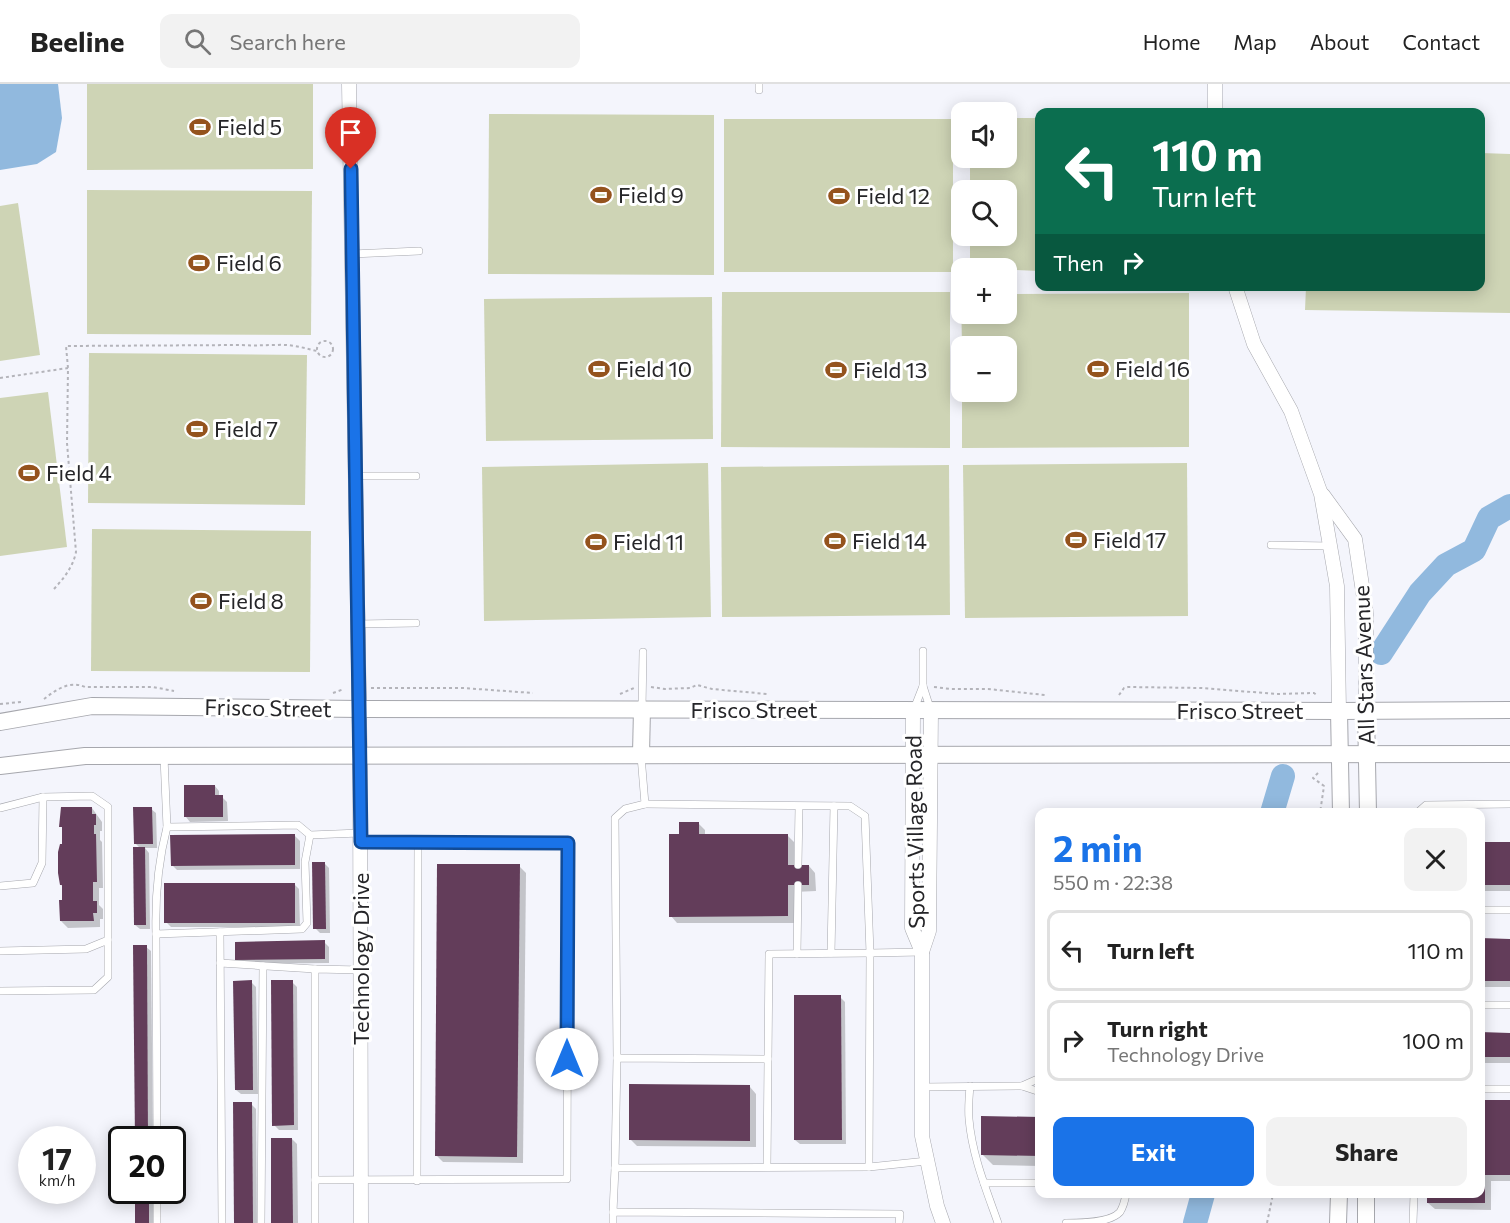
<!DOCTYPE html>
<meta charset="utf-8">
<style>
:root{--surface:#fff;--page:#f2f2f2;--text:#222;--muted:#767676;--line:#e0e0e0;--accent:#1a73e8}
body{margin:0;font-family:Commissioner,sans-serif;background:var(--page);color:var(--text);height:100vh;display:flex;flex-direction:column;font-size:22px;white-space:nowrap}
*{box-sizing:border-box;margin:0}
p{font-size:20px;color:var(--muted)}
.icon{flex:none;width:33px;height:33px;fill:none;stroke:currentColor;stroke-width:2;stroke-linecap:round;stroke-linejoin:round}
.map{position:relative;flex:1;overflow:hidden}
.details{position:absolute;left:1035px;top:724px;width:450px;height:390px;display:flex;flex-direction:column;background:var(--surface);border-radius:12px;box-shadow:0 3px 15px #0003}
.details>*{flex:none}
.top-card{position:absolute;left:1035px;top:24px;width:450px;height:183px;border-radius:12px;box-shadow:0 3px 15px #0003;background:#0b6e4f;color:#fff;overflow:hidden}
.tools{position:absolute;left:951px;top:18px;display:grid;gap:12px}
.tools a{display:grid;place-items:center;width:66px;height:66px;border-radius:12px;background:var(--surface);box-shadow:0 3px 15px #0003;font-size:30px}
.speed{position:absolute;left:18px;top:1042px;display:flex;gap:12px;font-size:30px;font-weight:700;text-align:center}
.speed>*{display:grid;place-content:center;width:78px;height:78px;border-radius:50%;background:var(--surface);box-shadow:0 3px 15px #0003;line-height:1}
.speed small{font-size:15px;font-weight:400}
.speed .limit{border:3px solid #111;border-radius:9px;background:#fff;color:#111}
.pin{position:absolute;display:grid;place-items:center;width:51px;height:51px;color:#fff;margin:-62px -26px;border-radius:50% 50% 50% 0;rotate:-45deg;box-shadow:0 0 6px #0007}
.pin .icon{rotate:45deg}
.me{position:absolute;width:66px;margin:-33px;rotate:0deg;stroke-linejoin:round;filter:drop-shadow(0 0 4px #0008)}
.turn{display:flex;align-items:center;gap:21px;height:126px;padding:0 18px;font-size:27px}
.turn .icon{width:78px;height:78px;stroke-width:2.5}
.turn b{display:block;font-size:42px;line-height:51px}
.then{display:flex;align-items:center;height:57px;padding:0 18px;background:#0003;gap:12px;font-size:22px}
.round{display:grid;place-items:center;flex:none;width:63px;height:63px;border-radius:12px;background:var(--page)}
.headline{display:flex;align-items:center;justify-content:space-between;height:102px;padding:0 18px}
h1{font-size:36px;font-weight:700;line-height:45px;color:var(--accent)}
.action{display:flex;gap:12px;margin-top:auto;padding:12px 18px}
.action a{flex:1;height:69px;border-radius:12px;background:var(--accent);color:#fff;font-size:24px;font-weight:700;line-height:69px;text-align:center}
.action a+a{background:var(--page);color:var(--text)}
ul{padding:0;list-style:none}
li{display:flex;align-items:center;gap:18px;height:81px;margin:0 12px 9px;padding:0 6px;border:3px solid var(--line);border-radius:12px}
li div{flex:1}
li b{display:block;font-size:22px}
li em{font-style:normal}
header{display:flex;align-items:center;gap:36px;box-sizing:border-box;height:84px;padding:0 30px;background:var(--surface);border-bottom:2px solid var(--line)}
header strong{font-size:28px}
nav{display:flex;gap:33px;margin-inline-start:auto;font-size:21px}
.search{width:420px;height:54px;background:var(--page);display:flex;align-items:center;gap:15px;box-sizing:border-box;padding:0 21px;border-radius:12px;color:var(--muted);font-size:22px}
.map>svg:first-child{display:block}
</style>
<header>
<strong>Beeline</strong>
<div class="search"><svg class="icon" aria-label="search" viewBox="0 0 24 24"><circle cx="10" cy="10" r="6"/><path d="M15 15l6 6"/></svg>Search here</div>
<nav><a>Home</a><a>Map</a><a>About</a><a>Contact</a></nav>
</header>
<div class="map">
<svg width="1510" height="1139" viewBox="0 0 1510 1139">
<rect width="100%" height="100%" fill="#f4f5fc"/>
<g fill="#ced4b5">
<polygon points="87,0 313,0 313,85 87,86"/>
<polygon points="489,30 714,31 714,191 488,190"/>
<polygon points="1007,34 1039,34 1039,187 970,184 970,152 1006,152 1006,106 970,106 970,74 1006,74"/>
<rect x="724" y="35" width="229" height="153"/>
<polygon points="1481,69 1510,70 1510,229 1305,226 1306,203 1480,202"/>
<polygon points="87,106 312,107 311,251 87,250"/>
<polygon points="18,119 40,271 0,277 0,122"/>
<polygon points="722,208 950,208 950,364 721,363"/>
<polygon points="1189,209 1189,363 962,364 962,308 1006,308 1006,262 962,262 961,210 962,230 1006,230 1007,210"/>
<polygon points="712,213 713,355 486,357 484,215"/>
<polygon points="89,269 307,271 305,421 88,419"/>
<polygon points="48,308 67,463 0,472 0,314"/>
<polygon points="708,379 711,533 484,537 482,383"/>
<polygon points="1187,379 1188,532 965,534 963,381"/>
<polygon points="949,381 950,531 722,533 721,383"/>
<polygon points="92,445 311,447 310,588 91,587"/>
</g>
<polygon fill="#91b9de" points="0,0 58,0 62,34 56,68 37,80 0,86"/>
<g fill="#0003">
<polygon points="215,702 219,707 219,713 222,713 227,718 228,737 190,738 186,733"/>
<polygon points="92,724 102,738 102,747 100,747 100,756 102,758 103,804 99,804 99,821 103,825 103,835 100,835 100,843 68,844 61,837 64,818 64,803 61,801 63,745 61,742"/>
<polygon points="151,725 156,729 157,764 145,764 149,769 150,845 140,845 135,841 140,764 135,759"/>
<polygon points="698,739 705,746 705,752 788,752 794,758 794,782 809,782 815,789 816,807 794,808 794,839 677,839 671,832 681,752"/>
<polygon points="295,752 300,757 300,785 177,786 172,781"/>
<rect x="1480" y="760" width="30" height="47"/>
<polygon points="324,779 329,784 330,849 320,849 315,844"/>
<polygon points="519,782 526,789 523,1079 443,1078 436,1071"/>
<polygon points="295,801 299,805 300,843 171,843 166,838"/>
<rect x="1480" y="856" width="30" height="47"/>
<polygon points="324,858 329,863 329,879 241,880 237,876"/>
<polygon points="146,863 151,867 153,1056 136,1056"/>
<polygon points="251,898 256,903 258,1010 241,1010 236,1006"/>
<polygon points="292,898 297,903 298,1046 279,1046 274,1041"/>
<polygon points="840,913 845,918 846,1060 800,1060 795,1056"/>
<rect x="1480" y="950" width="30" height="29"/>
<polygon points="750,1003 756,1010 756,1063 637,1062 630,1055"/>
<polygon points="1480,1018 1510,1018 1510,1097 1491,1097 1491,1126 1435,1125 1428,1119 1428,1110 1480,1110"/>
<polygon points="251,1020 256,1025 257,1139 236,1139"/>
<polygon points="1040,1035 1040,1082 993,1081 983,1071"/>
<polygon points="292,1055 297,1060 298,1139 273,1139"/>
<rect x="137" y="1107" width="16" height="32"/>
</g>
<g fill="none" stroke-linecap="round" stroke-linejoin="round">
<g stroke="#91b9de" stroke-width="24">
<polyline points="1381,569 1420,509 1446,481 1474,466 1489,434 1510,422"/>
<polyline points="1272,729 1283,692"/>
<polyline points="1195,1139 1203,1110"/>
</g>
</g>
<g fill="#633d5a">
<polygon points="184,701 215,701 215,711 223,711 223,733 184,733"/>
<polygon points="61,723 92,723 92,730 96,730 96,741 94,741 94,750 96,750 97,798 93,798 93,817 97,817 97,829 93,829 94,837 60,837 59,816 62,816 62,801 60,801 58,789 58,768 60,760 62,760 62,743 59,743"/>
<polygon points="133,723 152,723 153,760 134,760"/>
<polygon points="679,738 699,738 699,750 788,750 788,781 809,781 809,801 788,801 788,832 669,833 669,750 679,750"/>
<polygon points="295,750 295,781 171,782 170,751"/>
<rect x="1480" y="758" width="30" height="43"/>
<polygon points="133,763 145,763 146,841 134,841"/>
<polygon points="312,778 325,778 326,845 313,845"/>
<polygon points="437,780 520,780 517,1073 435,1072"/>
<rect x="164" y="799" width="131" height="40"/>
<polygon points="1480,854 1510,855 1510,897 1480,897"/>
<polygon points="325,856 325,875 235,876 235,858"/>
<polygon points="133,861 147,861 148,1056 135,1056"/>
<polygon points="252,896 253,1006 235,1006 233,897"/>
<polygon points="271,896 293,896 294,1041 272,1042"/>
<polygon points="794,911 841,911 842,1056 794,1056"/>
<polygon points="1480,948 1510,949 1510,973 1480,973"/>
<polygon points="629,1000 750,1001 750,1057 629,1056"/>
<polygon points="1480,1016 1510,1016 1510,1091 1485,1091 1485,1119 1427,1119 1427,1110 1480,1110"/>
<polygon points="233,1018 252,1018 253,1139 234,1139"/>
<polygon points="981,1032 1040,1033 1040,1072 981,1071"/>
<polygon points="271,1054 292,1054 293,1139 271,1139"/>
<rect x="135" y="1107" width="14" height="32"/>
</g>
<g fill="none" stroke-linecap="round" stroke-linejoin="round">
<defs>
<g id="service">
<polyline points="759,0 759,6"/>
<polyline points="352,170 419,167"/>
<polyline points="356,392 416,392"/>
<polyline points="1271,461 1330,462"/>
<polyline points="358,540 416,539"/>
<polyline points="923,567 923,602 930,624"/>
<polyline points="642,625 643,568"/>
<polyline points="914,625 923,602"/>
<polyline points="164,673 167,743 298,741 310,751 360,749"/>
<polyline points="645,720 850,722 865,732 870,869 769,870 767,1083"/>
<polyline points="0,724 43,713 92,712 108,723 108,856 86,865 0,867"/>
<polyline points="1417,729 1426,721 1510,720"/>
<path d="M167 743C158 778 155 813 156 850L302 845 307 839 305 778 310 751"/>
<polyline points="798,781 799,723"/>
<polyline points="0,802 33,799 42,779 43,713"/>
<polyline points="1480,826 1510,826"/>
<polyline points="220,848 222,1139"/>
<polyline points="156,850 157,1056"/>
<polyline points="831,869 834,722"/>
<polyline points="797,870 798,801"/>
<polyline points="220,879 315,885"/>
<polyline points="0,907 94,906 108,893 108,856"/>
<polyline points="1480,921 1510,921"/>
<polyline points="617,974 615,734 625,725 645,720 641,672"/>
<path d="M970 1002C969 1013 968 1024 969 1035 972 1071 986 1105 998 1139"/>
<polyline points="1022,1002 1040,1008"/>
<polyline points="922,1003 1022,1002 1040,994"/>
<polyline points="1480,1005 1510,1005"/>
<polyline points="869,1083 870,869 922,868"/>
<polyline points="615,1084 617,974 768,975"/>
<polyline points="315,1096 567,1095 568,759 361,758"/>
<polyline points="417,1097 418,758"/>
<polyline points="984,1099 1040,1099"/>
<polyline points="157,1107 157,1139"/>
<polyline points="613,1128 615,1084 869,1083 927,1077"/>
<polyline points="261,1139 263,882"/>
<polyline points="315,1139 315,885 361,886"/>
<polyline points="613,1139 613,1128 900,1130 899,1139"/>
<path d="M1066 1139C1081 1139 1110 1139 1120 1128 1123 1123 1125 1116 1126 1110"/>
<polyline points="1413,1139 1414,1110"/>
</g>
<g id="minor">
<polyline points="349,0 360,672 361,1139"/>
<polyline points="1215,0 1215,28"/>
<polyline points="1235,202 1254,260 1291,327 1321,410 1337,502 1339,627"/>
<polyline points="1323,411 1355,455 1366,528 1366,627"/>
<polyline points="913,627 912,844 922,868"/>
<polyline points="931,627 929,847 922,868 922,1052 937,1122 943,1139"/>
</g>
<g id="tertiary">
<polyline points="1339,627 1341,729"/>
<polyline points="1366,627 1368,729"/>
<polyline points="0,638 92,622 360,625 1339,627 1510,626"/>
<polyline points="641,670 642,625"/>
<polyline points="0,682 85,672 1510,670"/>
<polyline points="1338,1139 1339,1110"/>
<polyline points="1366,1139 1366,1110"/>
</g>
</defs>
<use href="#service" stroke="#a6a7ad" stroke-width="8"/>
<use href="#minor" stroke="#a6a7ad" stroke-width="15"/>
<use href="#tertiary" stroke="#a6a7ad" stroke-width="18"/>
<g stroke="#b4b4ba" stroke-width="2" stroke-dasharray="3 3" stroke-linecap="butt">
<circle cx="325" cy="265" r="8"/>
<polyline points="0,294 68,284"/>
<path d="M54 505C64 494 73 483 76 468L67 359 68 284 66 262 242 261C254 262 265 261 277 261 291 260 304 264 317 267"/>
<polyline points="651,603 665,605 690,604 697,601 712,605 767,610"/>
<polyline points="934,603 951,605 988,605 1045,611"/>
<polyline points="371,604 463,604 533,609"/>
<polyline points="333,609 344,605"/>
<polyline points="620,610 634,604"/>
<polyline points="1119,611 1124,604 1128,603 1201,604 1277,610 1314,609 1318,612"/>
<path d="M44 615C56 606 69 596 85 603H153L174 607"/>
<polyline points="0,620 21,618"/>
<polyline points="1318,689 1313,694 1324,702 1320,729"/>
<polyline points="1267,1139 1273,1110"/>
</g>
<use href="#service" stroke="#fff" stroke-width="7"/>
<use href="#minor" stroke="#fff" stroke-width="14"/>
<use href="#tertiary" stroke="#fff" stroke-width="16"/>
</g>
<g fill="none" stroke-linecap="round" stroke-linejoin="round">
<defs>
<polyline id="route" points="351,85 361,758 568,759 567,975"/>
</defs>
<use href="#route" stroke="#114b97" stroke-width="15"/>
<use href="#route" stroke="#1a73e8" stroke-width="10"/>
</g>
<defs>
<symbol id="stadium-bare" viewBox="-9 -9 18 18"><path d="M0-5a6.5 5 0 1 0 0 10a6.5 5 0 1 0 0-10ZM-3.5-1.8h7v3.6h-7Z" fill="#94531d" stroke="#fff" stroke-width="2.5" paint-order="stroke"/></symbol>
</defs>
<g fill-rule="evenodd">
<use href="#stadium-bare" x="185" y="28" width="30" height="30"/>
<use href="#stadium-bare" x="586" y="96" width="30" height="30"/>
<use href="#stadium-bare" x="824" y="97" width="30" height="30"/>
<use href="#stadium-bare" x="184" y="164" width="30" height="30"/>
<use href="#stadium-bare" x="584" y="270" width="30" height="30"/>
<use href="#stadium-bare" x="1083" y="270" width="30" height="30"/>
<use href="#stadium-bare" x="821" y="271" width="30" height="30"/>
<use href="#stadium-bare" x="182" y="330" width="30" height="30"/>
<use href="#stadium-bare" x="14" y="374" width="30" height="30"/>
<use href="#stadium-bare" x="1061" y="441" width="30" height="30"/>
<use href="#stadium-bare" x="820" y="442" width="30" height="30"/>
<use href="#stadium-bare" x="581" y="443" width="30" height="30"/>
<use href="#stadium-bare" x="186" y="502" width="30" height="30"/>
</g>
<g text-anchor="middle" stroke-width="6" stroke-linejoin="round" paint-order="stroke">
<g font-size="22" fill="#252528" stroke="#fff" text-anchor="start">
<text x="217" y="51">Field 5</text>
<text x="618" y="119">Field 9</text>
<text x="856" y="120">Field 12</text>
<text x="216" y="187">Field 6</text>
<text x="616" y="293">Field 10</text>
<text x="1115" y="293">Field 16</text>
<text x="853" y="294">Field 13</text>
<text x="214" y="353">Field 7</text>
<text x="46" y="397">Field 4</text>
<text x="1093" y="464">Field 17</text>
<text x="852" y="465">Field 14</text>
<text x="613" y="466">Field 11</text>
<text x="218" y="525">Field 8</text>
</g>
<g font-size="22" fill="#252528" stroke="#fff">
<text transform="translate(1364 581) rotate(-92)" y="8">All Stars Avenue</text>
<text transform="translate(268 624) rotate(1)" y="8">Frisco Street</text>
<text x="754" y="634">Frisco Street</text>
<text x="1240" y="635">Frisco Street</text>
<text transform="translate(915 748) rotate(-91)" y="8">Sports Village Road</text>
<text transform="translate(361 875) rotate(-90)" y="8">Technology Drive</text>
</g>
</g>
</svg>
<div class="tools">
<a><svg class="icon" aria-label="sound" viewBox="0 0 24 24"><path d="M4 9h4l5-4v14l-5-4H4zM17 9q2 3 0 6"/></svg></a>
<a><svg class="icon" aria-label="search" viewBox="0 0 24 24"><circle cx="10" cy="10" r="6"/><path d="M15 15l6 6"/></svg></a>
<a>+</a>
<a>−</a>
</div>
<div class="speed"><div>17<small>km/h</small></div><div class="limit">20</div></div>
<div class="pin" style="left:351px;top:85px;background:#d93025"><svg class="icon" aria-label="arrive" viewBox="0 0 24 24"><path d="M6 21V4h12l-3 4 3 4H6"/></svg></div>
<svg class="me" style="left:567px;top:975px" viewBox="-20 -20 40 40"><circle r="19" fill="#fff"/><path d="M0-13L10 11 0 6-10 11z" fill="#1a73e8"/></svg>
<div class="top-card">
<div class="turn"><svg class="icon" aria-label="left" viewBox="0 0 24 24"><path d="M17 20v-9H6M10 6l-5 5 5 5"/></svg><div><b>110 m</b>Turn left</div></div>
<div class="then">Then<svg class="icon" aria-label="right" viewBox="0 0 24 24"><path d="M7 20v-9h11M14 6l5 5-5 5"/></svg></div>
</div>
<section class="details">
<div class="headline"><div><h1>2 min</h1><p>550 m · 22:38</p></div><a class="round"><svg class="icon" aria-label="close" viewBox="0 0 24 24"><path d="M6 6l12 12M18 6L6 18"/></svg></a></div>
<ul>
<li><svg class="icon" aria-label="left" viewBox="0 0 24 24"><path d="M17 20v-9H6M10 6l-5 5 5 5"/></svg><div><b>Turn left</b></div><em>110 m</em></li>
<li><svg class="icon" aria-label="right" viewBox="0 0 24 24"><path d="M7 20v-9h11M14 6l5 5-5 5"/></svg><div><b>Turn right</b><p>Technology Drive</p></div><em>100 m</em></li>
</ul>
<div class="action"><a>Exit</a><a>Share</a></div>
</section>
</div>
